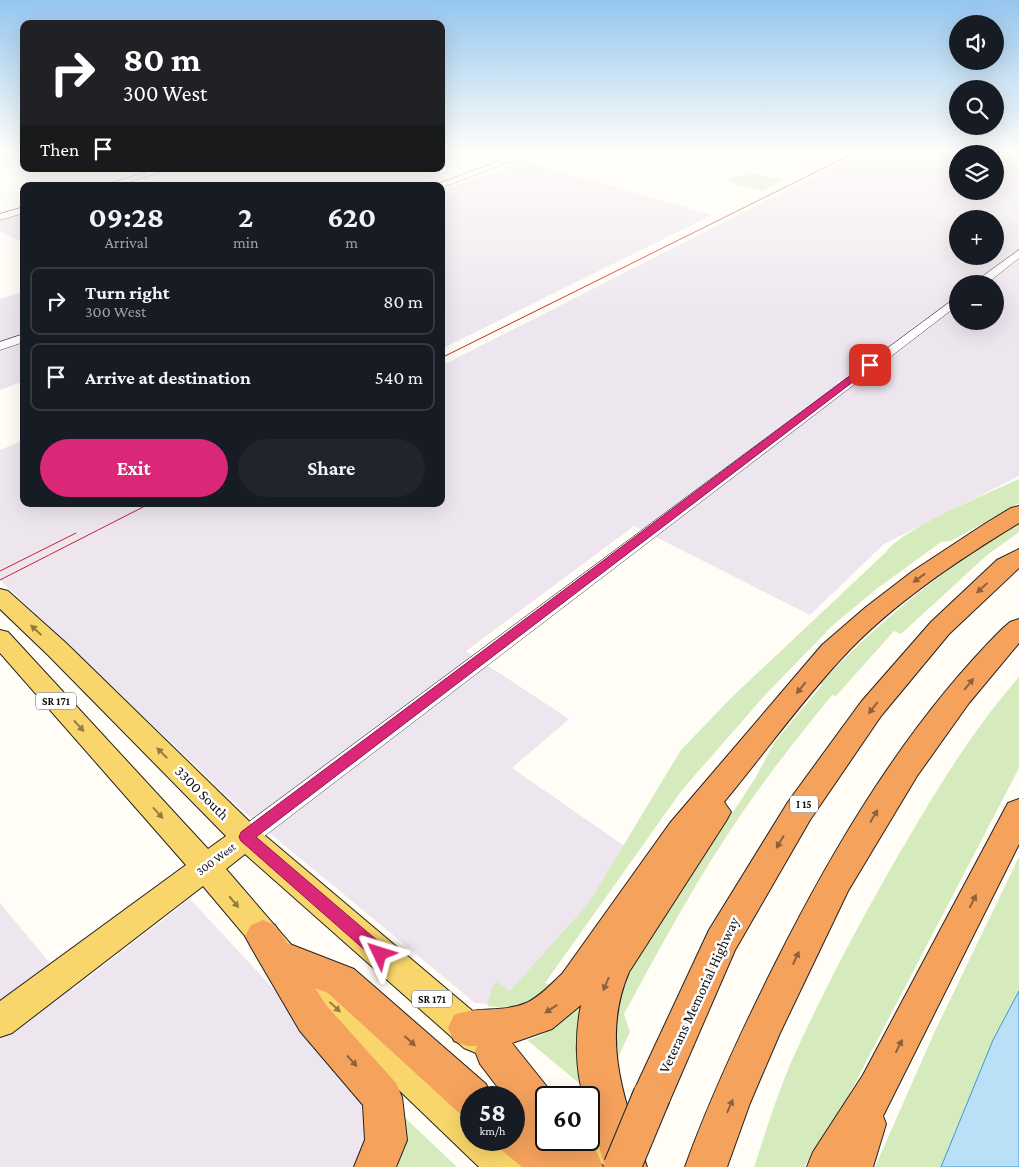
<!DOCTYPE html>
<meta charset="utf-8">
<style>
:root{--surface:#171b24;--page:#20242c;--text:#f1f3f6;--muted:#9ea1a6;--line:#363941;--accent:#db2777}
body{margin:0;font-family:"Crimson Pro",serif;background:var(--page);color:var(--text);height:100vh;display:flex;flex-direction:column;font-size:19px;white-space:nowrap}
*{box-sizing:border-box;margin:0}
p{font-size:16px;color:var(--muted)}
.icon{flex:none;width:28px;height:28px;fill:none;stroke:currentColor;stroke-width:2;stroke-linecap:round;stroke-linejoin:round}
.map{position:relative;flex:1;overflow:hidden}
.panel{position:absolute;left:20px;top:182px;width:425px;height:325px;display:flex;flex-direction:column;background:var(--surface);border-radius:10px;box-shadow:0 5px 20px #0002}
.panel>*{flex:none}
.guide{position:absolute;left:20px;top:20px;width:425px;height:152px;border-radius:10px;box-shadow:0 5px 20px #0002;background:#202124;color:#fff;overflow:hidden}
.fabs{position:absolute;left:949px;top:15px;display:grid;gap:10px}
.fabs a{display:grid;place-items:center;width:55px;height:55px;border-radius:50%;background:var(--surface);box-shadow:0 5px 20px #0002;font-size:25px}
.speed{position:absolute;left:460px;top:1086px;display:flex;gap:10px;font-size:25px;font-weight:700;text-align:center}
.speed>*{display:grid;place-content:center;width:65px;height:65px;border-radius:50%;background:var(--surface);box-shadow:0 5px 20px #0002;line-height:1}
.speed small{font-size:12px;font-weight:400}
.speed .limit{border:2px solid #111;border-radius:8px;background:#fff;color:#111}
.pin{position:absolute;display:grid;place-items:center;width:42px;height:42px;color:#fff;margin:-21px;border-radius:10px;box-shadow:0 2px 8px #0006}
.me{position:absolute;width:55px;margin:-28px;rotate:311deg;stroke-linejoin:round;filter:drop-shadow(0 0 4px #0008)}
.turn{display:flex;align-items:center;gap:18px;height:105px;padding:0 20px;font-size:22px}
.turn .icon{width:65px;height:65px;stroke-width:2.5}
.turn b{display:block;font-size:35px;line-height:42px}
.then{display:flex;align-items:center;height:48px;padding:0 20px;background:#0003;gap:10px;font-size:19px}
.eta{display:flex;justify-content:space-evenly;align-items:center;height:85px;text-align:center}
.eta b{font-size:30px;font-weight:700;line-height:35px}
.action{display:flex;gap:10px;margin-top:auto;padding:10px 20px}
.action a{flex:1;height:58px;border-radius:30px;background:var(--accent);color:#fff;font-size:20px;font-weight:700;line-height:58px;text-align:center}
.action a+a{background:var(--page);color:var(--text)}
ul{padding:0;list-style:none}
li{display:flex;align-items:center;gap:15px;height:68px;margin:0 10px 8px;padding:0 10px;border:2px solid var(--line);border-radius:10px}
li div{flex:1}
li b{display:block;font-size:19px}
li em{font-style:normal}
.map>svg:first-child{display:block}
</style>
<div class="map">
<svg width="1019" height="1167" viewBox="0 0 1019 1167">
<rect width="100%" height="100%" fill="#fffdf5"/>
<g fill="#eee6ef" fill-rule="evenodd">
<path d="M862 152H1019V476L884 544 810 615 634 526 466 651 569 719 512 768 636 854 518 1006 475 1003 242 810 0 580V450L24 440V504H441V366ZM958 154H995V191H958ZM958 219H995V256H958ZM958 284H995V321H958Z"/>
<polygon points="524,161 712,215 441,349 441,191"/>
<polygon points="24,212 24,243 0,231 0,219"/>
<polygon points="24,291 24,381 0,390 0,299"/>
<polygon points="190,899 360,1082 366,1136 355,1167 0,1167 0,903 72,990"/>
</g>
<g fill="#d5ebbd">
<polygon points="747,172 782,180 762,191 725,181 736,175 740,176"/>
<path d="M1019 479V503L951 541 941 542 875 590 832 626 766 694 682 790 545 983 555 985C535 1005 514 1009 487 1006L492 988 497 982 510 991 588 904 681 750 733 696 885 553C904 527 987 494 1019 479Z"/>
<path d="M1019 524V532L986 556 901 634 894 631 836 696 832 695C801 733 770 772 742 813 698 877 661 946 624 1014L630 1032 614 1066 612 1043 623 979 756 777 774 743 822 685 820 684C883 618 940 571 1019 524Z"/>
<path d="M1019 677V768L830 1131 804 1167H754C766 1131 777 1095 792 1060 825 988 862 917 902 849 937 789 973 729 1019 677Z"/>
<polygon points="1019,857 1019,1167 875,1167 935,1031"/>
<path d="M580 1004 584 1006 585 1088 527 1040C550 1034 565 1021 580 1004Z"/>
<polygon points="400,1113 457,1167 397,1167 401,1148"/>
</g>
<polygon fill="#b9e0f7" stroke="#3f96cf" points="1019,991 1019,1167 941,1167 993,1040"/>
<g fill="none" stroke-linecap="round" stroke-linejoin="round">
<defs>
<g id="minor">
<polygon points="524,152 536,152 441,188 432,186"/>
<polygon points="157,169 171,169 116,186 101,186"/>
<polygon points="24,207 24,213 0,220 0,214"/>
<polygon points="1019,250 1019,258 986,284 972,284"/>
<polygon points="958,296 958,305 254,844 246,846 238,844 235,837 238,830"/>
<polygon points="24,334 24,342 0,350 0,342"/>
</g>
<g id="major">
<polygon points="0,589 8,591 66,643 256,828 488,1024 493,1036 488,1048 476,1053 464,1048 245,854 226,869 294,948 471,1110 471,1140 504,1140 519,1154 525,1167 479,1167 272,968 203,886 12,1033 0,1037 0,1001 186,865 0,653 0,630 8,632 208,849 226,836 48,655 0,609"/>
<path d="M589 1112C609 1120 629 1134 638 1154L632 1167H606L576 1143 575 1140H589Z"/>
</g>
<g id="highway">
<path d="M1019 506V523C957 561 892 604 842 658 800 703 763 755 724 802L731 812 726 821 629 972C600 1040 625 1101 647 1167H605L589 1113V1098H584C575 1069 575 1034 581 1005L552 1029 512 1043 556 1098H546V1140H588L597 1152 603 1167H522L500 1149 496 1140H514V1115L521 1118 514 1108V1098H506L480 1064 475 1051 477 1046H467L454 1041 448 1028 454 1015C477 1006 503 1013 526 1003 540 997 551 984 562 974L670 823 822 645 866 607 913 571 986 523 1011 508Z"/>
<polygon points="1019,549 1019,568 949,634 881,716 810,820 735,950 666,1109 652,1115 638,1109 632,1095 709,930 788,802 861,702 931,622 997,560"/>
<path d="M1019 619V643L969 703 917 776 848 891 780 1033 750 1103 727 1167H685C710 1098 741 1032 774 966 834 846 906 725 1002 629L1010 622Z"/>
<polygon points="1019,799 1019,844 883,1116 886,1124 873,1167 807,1167 813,1152 863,1075 1008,803"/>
<polygon points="263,920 275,925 287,943 354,969 486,1084 492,1098 471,1098 471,1118 458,1112 328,993 315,988 326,1005 396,1083 402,1097 407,1140 396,1167 354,1167 365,1140 363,1105 300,1031 251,947 245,936 251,925"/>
</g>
</defs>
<use href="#minor" stroke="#444" stroke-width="1"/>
<use href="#major" stroke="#222" stroke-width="2"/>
<use href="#highway" stroke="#222" stroke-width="2"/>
<use href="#minor" fill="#fff" fill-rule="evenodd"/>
<use href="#major" fill="#f9d66b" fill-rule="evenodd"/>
<use href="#highway" fill="#f5a25d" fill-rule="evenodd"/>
<g stroke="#c4262e" stroke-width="1">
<polyline points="441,358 856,152"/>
<polyline points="0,571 76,533"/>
<polyline points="0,580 149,504"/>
</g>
<defs>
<polyline id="highway-bridge" points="622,1167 652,1095"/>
</defs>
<use href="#highway-bridge" stroke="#222" stroke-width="39" stroke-linecap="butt"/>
<use href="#highway-bridge" stroke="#f5a25d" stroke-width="37"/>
</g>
<defs><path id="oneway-solid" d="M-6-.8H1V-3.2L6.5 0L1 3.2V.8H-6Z" transform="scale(1.25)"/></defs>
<g fill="#8e613b">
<use href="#oneway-solid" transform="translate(919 578) rotate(144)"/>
<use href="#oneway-solid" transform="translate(982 588) rotate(137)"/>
<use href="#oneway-solid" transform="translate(969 684) rotate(-51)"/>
<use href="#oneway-solid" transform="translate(801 688) rotate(129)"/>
<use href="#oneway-solid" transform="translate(873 708) rotate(128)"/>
<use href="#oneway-solid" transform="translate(874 816) rotate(-59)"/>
<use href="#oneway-solid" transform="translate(780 842) rotate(121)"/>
<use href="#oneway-solid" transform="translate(973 901) rotate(-63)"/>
<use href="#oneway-solid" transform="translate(796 958) rotate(-65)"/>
<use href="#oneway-solid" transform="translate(606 984) rotate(113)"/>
<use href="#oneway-solid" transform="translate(551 1009) rotate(147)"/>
<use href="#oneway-solid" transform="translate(410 1041) rotate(42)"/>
<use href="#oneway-solid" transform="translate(899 1046) rotate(-63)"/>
<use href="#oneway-solid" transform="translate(352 1061) rotate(48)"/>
<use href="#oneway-solid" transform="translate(730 1106) rotate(-67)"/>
</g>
<g fill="#917d42">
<use href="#oneway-solid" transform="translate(36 630) rotate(-137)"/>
<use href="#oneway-solid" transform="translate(79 726) rotate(47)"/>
<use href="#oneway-solid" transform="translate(162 753) rotate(-135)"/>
<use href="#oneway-solid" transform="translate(158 813) rotate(48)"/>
<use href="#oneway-solid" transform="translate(234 902) rotate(50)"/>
<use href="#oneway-solid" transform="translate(335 1007) rotate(43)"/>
</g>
<linearGradient id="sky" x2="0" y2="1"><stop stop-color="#95c6ee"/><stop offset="0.48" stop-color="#fffefa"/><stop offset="1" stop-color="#fffefa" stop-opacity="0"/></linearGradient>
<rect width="1019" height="315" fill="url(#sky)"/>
<polygon fill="#db2777" stroke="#8e194d" points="867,363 875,365 256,837 386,948 388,954 386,959 380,961 375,959 241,841 239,837 241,832"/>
<g text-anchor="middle" stroke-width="5" stroke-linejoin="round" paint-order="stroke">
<g fill="#fff" stroke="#585858" stroke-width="1">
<rect x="36" y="692.5" width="40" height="17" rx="4"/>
<rect x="790" y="795.5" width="28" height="17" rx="4"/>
<rect x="412" y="990.5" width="40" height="17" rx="4"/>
</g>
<g font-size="11" font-weight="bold" fill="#111">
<text x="56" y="705">SR 171</text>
<text x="804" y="808">I 15</text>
<text x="432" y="1003">SR 171</text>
</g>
<g font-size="12" fill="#111" stroke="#fff">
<text transform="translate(216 859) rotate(-37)" y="4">300 West</text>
</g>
<g font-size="15" fill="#111" stroke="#fff">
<text transform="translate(202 793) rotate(45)" y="5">3300 South</text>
<text transform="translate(699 995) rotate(-65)" y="5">Veterans Memorial Highway</text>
</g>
</g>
</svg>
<div class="fabs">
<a><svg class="icon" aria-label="sound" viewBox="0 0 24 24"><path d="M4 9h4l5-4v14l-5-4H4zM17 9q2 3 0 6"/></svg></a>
<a><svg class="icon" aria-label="search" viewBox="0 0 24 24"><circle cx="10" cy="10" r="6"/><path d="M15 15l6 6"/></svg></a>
<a><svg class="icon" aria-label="layers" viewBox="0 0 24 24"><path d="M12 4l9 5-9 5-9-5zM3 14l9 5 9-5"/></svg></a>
<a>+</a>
<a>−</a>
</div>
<div class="speed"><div>58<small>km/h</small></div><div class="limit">60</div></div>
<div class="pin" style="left:870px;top:365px;background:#d93025"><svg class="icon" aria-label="arrive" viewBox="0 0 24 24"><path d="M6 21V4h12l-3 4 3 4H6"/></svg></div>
<svg class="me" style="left:380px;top:954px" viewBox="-20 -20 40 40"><path d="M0-17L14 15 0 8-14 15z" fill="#db2777" stroke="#fff" stroke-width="4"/></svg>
<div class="guide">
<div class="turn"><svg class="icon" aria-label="right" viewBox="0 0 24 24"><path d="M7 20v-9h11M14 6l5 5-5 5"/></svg><div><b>80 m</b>300 West</div></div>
<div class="then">Then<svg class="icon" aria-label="arrive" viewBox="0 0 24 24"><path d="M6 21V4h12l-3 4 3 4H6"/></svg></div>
</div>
<section class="panel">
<div class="eta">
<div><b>09:28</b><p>Arrival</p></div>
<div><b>2</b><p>min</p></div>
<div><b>620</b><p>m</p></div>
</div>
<ul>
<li><svg class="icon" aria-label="right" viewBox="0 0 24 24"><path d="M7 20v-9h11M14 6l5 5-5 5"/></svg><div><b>Turn right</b><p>300 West</p></div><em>80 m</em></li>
<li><svg class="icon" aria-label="arrive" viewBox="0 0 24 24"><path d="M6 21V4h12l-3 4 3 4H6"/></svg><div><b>Arrive at destination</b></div><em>540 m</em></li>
</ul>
<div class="action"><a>Exit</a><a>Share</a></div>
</section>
</div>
